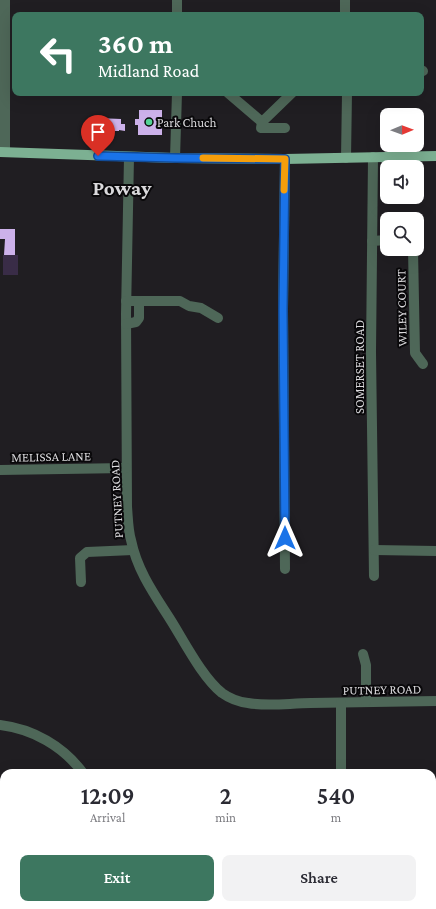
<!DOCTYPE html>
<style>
:root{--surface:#fff;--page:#f2f2f3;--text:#2b2b33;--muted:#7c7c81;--accent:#3d7760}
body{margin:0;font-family:"Crimson Pro",serif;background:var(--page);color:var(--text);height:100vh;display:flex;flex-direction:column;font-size:15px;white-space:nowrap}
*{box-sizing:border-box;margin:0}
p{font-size:13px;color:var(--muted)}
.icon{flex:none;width:22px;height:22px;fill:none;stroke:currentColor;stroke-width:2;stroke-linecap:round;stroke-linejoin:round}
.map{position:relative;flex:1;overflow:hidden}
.drawer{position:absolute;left:0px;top:769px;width:436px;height:140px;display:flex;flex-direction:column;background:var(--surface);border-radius:12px 12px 0 0;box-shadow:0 4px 16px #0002}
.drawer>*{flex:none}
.banner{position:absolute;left:12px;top:12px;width:412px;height:84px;border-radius:8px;box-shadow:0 4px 16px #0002;background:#3d7760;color:#fff;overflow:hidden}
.needle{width:26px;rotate:89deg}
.fabs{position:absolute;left:380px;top:108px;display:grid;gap:8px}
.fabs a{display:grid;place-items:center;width:44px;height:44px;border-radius:8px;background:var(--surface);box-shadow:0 4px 16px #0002;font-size:20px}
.pin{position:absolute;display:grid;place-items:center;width:34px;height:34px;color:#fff;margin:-41px -17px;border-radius:50% 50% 50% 0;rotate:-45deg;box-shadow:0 0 4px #0007}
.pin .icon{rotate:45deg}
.me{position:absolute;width:44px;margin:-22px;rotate:0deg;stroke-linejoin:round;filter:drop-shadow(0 0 3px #0008)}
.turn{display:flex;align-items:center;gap:14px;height:84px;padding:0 20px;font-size:18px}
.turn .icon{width:52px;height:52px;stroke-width:2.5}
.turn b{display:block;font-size:28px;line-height:34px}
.eta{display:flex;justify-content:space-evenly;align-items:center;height:68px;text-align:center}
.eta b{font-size:24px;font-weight:600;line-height:28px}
.primary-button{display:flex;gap:8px;margin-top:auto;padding:8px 20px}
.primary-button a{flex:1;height:46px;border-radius:8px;background:var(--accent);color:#fff;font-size:16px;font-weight:600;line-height:46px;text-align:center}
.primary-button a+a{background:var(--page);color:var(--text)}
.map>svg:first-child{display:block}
</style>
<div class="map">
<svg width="436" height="909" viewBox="0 0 436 909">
<rect width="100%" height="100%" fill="#201e22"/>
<rect fill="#392c47" x="3" y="255" width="15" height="20"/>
<g fill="#ccb1ea">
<polygon points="139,110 162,110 162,135 138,135 138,125 135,125 135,119 139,119"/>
<polygon points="98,118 121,119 121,124 125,124 125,131 119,130 119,131 98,131"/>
<polygon points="0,229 15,229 15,255 4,255 5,239 0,239"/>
</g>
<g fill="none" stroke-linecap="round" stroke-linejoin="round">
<g stroke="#4e6758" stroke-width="10">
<polyline points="345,0 345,15"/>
<polyline points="177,15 177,0"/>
<polyline points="421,70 423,71"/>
<polyline points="228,93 262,122 292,93"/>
<polyline points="262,122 261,128 285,128"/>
<polyline points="5,152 5,0"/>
<path d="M129 157 126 314 127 507C128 518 128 530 131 540 137 570 154 594 170 619 184 641 202 677 222 693 229 698 239 702 248 703 268 707 290 703 311 703 353 702 394 702 436 701"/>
<polyline points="373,157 371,352 374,576"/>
<polyline points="175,158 177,93"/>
<polyline points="346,158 347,93"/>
<polyline points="285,159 283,310 285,569"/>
<polyline points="372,241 387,240"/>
<polyline points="413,249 415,353 423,364"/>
<polyline points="126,301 180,301 189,306 201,308 218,318"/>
<polyline points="126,324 136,322 139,318 139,301"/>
<polyline points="0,470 126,468"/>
<polyline points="374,550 436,551"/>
<polyline points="81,582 80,558 87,552 133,550"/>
<polyline points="363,654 366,665 366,702"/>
<path d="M0 725C33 729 63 746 83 773"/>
<polyline points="341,773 341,703"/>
<polyline points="119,905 120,909"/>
<polyline points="6,909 19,905"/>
<polyline points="229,909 229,905"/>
<polyline points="338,909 338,905"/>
</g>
<polyline stroke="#7cb092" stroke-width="10" points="0,152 175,158 285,159 436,156"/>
</g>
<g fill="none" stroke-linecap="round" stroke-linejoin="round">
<defs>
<polyline id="route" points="98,156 175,158 285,159 283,310 285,538"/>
</defs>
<use href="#route" stroke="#114b97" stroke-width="10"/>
<use href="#route" stroke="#1a73e8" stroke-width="7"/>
<polyline stroke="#f59e0b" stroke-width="7" points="203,158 285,159 284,190"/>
</g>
<circle fill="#54d396" stroke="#09080a" stroke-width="1.5" cx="149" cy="122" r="4"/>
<g text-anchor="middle" stroke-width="4" stroke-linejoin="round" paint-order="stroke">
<g font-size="13" fill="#dad9dc" stroke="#09080a" text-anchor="start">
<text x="157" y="127">Park Chuch</text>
</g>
<g font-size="13" fill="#dad9dc" stroke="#09080a">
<text transform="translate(401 308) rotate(-91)" y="5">WILEY COURT</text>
<text transform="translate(359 367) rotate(-90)" y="5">SOMERSET ROAD</text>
<text transform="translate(51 456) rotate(-1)" y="5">MELISSA LANE</text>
<text transform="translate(116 499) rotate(-93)" y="5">PUTNEY ROAD</text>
<text transform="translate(382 689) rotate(-1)" y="5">PUTNEY ROAD</text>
</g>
<g font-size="21" font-weight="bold" fill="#dad9dc" stroke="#09080a">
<text x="122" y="195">Poway</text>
</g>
</g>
</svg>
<div class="fabs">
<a><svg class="needle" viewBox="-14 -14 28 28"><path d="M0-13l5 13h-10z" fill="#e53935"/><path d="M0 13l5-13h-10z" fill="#7c7c81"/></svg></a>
<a><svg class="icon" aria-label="sound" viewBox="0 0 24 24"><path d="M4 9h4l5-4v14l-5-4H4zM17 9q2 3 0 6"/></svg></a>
<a><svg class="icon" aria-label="search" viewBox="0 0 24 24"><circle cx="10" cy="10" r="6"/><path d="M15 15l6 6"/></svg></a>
</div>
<div class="pin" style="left:98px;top:156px;background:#d93025"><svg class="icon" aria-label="arrive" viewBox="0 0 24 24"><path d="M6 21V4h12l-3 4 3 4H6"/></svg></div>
<svg class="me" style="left:285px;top:538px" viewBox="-20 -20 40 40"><path d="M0-17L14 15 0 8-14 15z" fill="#1a73e8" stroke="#fff" stroke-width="4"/></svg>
<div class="banner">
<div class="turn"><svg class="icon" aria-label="left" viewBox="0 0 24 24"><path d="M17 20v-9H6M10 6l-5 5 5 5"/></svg><div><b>360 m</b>Midland Road</div></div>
</div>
<section class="drawer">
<div class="eta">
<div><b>12:09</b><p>Arrival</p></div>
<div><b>2</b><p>min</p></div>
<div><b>540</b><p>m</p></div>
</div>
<div class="primary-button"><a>Exit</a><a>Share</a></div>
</section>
</div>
